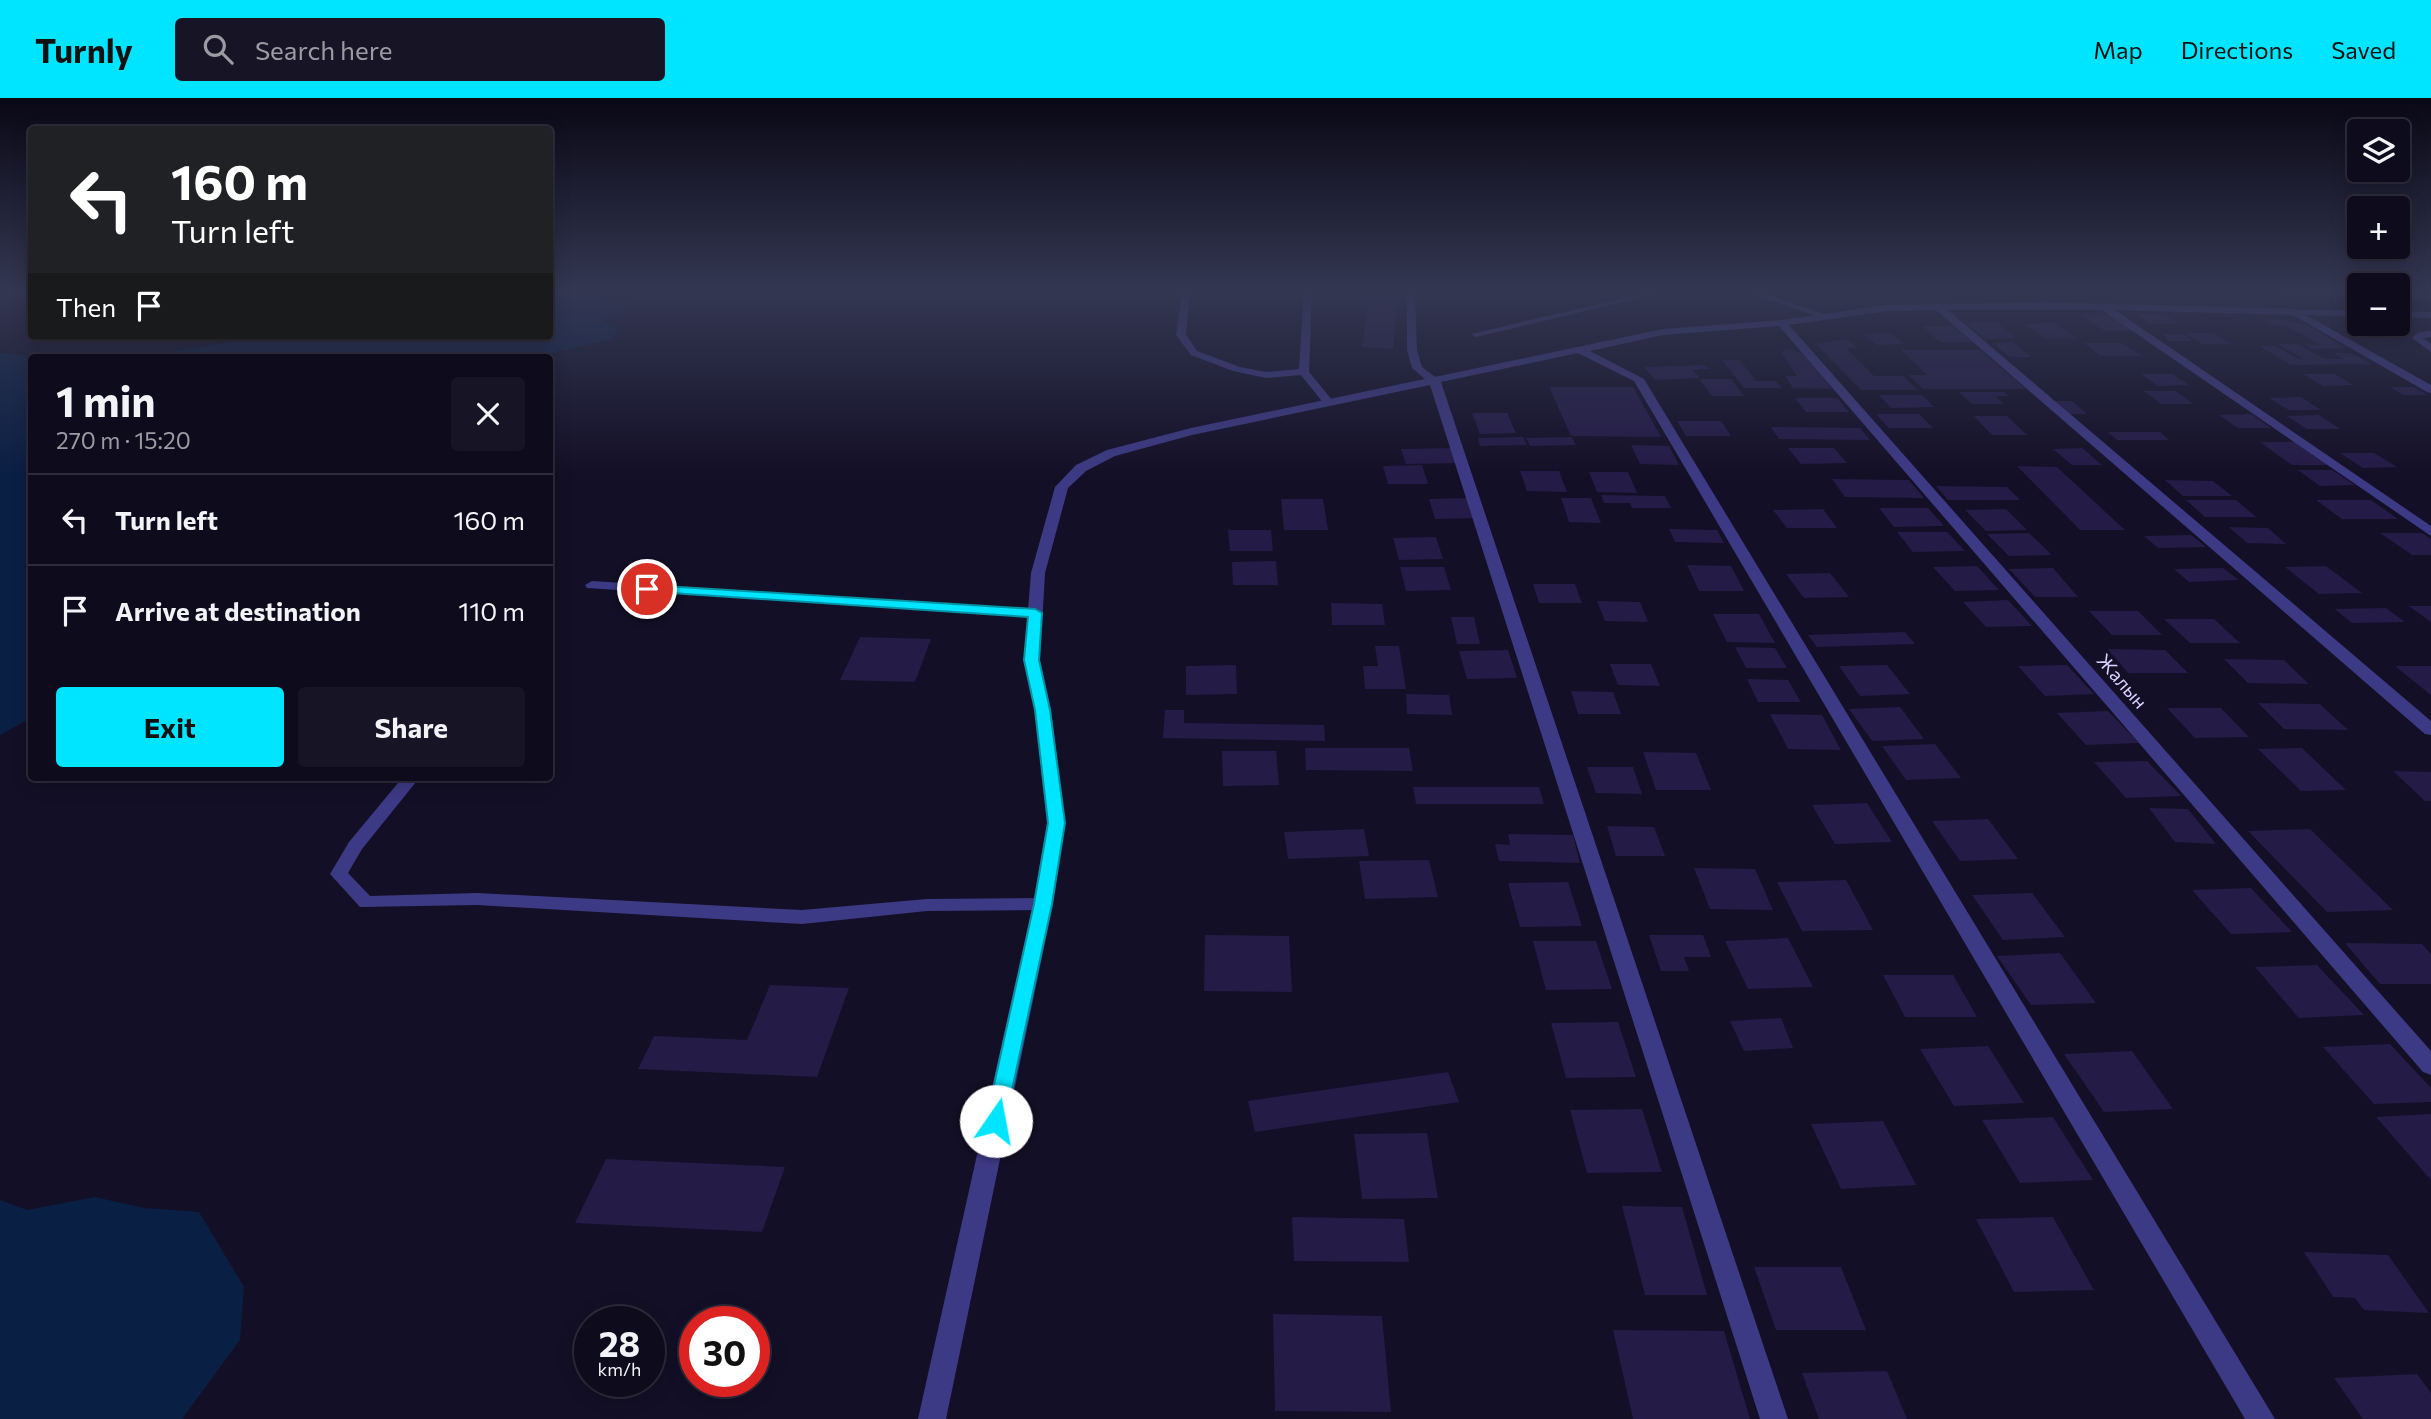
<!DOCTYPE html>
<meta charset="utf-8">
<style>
:root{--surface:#0e0b1c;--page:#171425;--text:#f1f3f6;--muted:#9b9ba3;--line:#2e2b3b;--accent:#00e5ff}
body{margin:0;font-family:Commissioner,sans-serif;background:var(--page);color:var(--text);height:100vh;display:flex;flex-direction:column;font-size:26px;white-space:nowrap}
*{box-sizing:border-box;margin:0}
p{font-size:23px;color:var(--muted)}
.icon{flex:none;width:38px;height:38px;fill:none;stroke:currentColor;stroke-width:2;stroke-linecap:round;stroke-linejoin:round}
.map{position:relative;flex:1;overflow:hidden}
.drawer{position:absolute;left:28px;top:256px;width:525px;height:427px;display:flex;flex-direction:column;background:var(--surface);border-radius:7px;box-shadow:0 4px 18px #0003,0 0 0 2px var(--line)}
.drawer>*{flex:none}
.top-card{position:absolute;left:28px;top:28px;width:525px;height:214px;border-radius:7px;box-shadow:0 4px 18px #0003,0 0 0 2px var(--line);background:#202124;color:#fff;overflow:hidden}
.tools{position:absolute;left:2347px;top:21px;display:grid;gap:14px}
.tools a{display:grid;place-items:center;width:63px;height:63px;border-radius:7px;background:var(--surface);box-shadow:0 4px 18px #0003,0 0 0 2px var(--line);font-size:35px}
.speed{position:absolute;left:574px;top:1208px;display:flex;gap:14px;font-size:35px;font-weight:700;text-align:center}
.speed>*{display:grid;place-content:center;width:91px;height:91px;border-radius:50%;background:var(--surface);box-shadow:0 4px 18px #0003,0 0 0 2px var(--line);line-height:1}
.speed small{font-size:18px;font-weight:400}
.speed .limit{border:10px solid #d22;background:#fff;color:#111}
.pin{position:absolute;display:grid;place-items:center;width:60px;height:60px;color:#fff;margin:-30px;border:4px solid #fff;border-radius:50%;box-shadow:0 2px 7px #0007}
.me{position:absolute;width:77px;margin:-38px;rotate:12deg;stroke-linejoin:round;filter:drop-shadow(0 0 5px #0008)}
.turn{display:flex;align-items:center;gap:24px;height:147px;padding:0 28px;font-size:32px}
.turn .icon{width:91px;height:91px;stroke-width:2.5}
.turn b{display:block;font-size:49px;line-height:60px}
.then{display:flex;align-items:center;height:66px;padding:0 28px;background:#0003;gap:14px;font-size:26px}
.round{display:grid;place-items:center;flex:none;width:74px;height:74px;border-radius:7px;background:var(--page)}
.summary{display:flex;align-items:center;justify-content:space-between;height:119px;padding:0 28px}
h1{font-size:42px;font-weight:700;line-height:52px}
.primary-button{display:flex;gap:14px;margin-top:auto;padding:14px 28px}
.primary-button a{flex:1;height:80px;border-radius:7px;background:var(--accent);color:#111;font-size:28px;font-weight:700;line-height:80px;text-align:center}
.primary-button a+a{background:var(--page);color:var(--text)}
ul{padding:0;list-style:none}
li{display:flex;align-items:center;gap:21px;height:91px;padding:0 28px;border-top:2px solid var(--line)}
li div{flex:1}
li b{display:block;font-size:26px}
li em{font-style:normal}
header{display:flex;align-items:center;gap:42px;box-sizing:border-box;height:98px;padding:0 35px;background:var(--accent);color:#111}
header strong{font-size:33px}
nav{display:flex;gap:38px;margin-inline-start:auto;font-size:24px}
.search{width:490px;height:63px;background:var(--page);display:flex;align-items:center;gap:18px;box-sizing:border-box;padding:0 24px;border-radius:7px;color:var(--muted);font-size:26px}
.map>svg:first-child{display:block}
</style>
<header>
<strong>Turnly</strong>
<div class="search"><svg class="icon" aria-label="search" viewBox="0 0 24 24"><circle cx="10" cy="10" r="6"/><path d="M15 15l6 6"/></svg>Search here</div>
<nav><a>Map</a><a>Directions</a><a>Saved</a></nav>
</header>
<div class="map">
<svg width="2431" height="1321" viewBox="0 0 2431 1321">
<rect width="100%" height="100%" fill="#130f26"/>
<g fill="#0a1f44">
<path d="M550 193 606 195 601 201 633 205C623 215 613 215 603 223L618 231 612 241 535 259H88L164 255 268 238H550Z"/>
<path d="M698 193H848C823 210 802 200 775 198 768 198 760 203 753 202 744 201 736 198 726 199L724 196Z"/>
<polygon points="0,255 40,259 32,259 31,620 0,637"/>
<polygon points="95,1099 144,1110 199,1114 244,1189 240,1242 182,1321 0,1321 0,1102 27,1112"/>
</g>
<g fill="#241b47">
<polygon points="1370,193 1398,193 1393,251 1362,249"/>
<polygon points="2136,216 2164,216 2179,226 2151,226"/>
<polygon points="2082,217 2112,217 2135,233 2104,233"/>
<polygon points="2256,219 2305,226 2346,250 2311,251 2305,246 2321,247 2287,228 2270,226"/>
<polygon points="1996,224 2016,240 1985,241 1966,225"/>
<polygon points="2055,225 2077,241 2045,241 2024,226"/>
<polygon points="1922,228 1953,228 1972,244 1941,245"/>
<polygon points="1890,235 1904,246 1877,247 1864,236"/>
<polygon points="2185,235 2214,235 2231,246 2202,246"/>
<polygon points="2161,236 2183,236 2192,243 2170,243"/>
<polygon points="1847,241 1857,250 1846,250 1874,278 1903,278 1918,292 1861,292 1816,246"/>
<polygon points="2013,244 2031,259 2010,259 1993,245"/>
<polygon points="2084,245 2122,245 2142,258 2101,258"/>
<polygon points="2278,246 2298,246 2324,261 2344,261 2333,255 2351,255 2372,266 2291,267 2260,248 2276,248 2298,261 2303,261"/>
<polygon points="1789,251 1806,257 1832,291 1793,290 1785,278 1797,278 1781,254"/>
<polygon points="1901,252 1980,252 2026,291 1923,291 1909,277 1927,277"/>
<polygon points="1722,262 1740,262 1756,283 1776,283 1782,290 1744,290"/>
<polygon points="1705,267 1709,271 1692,272 1700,280 1655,282 1644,269"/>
<polygon points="2141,276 2172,276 2189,287 2158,288"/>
<polygon points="2303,276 2334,276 2354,287 2323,288"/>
<polygon points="1699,281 1731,281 1744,298 1712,298"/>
<polygon points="1549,289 1633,289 1661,339 1571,338"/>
<polygon points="2390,289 2414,289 2427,297 2403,297"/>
<polygon points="2144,293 2176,293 2193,306 2161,306"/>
<polygon points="1959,294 2004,294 2009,298 1995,298 2004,306 1972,306"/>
<polygon points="1879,297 1922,297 1934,309 1891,310"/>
<polygon points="2301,299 2321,312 2289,312 2269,300"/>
<polygon points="1795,300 1837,300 1849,314 1806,314"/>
<polygon points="2055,303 2072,303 2087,316 2070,316"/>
<polygon points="1472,315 1507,315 1516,335 1480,336"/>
<polygon points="1876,316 1919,316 1933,330 1889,330"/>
<polygon points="2251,316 2271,330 2238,330 2219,317"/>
<polygon points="2319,317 2340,331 2307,331 2287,318"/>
<polygon points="1974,318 2007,318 2027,337 1992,337"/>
<polygon points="1677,323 1721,323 1731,338 1686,338"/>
<polygon points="1771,329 1860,330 1870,342 1779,341"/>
<polygon points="2108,334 2160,334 2169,342 2117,342"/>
<polygon points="1523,339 1527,347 1480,348 1478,340"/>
<polygon points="1572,339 1576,347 1530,348 1526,340"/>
<polygon points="2260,344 2296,344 2329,367 2292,367"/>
<polygon points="1631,347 1669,348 1679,367 1640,366"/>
<polygon points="1454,350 1460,365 1406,366 1401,351"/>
<polygon points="1788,350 1834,350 1847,365 1801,366"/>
<polygon points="2082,350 2102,367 2072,367 2053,351"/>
<polygon points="2340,355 2374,355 2397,369 2363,370"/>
<polygon points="1422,367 1428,386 1388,386 1383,368"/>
<polygon points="2017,368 2057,369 2125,432 2080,432"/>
<polygon points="2298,372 2332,372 2355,387 2320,388"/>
<polygon points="1520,373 1559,373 1567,394 1527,393"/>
<polygon points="1589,374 1628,374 1637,395 1597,394"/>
<polygon points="1832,381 1909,382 1924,400 1845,399"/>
<polygon points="2165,382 2213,383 2232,398 2183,398"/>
<polygon points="1936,388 2007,389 2020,402 1948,402"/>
<polygon points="1601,397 1665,398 1671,410 1632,410 1630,405 1604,405"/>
<polygon points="1470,400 1477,420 1435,421 1429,401"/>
<polygon points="1561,400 1591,400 1601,425 1569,424"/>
<polygon points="1281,401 1323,401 1328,432 1284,432"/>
<polygon points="2186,402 2236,402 2256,419 2205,419"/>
<polygon points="2316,402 2371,402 2398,421 2342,421"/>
<polygon points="1879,410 1928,410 1944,428 1894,429"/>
<polygon points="1823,411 1837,430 1787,430 1773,412"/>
<polygon points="2006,411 2027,432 1986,433 1965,412"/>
<polygon points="2229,429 2268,430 2286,446 2247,445"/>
<polygon points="1669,431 1717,432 1724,445 1675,444"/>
<polygon points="1228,432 1271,432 1273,453 1230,453"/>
<polygon points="1897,434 1947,434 1965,453 1913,454"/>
<polygon points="2029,435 2052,457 2009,458 1987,436"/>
<polygon points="2380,435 2422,435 2431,441 2431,457 2412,457"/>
<polygon points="2191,437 2206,449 2158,450 2144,438"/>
<polygon points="1436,439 1443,461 1399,462 1393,440"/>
<polygon points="1276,463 1278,487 1233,487 1232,464"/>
<polygon points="1687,467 1731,468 1744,493 1699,493"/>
<polygon points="1977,468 1999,492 1955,493 1933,469"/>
<polygon points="2326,468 2362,495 2319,496 2285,469"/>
<polygon points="1400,469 1444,469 1451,492 1406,493"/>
<polygon points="2053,470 2078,499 2035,499 2009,471"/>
<polygon points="2223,470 2239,482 2189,484 2174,471"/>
<polygon points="1830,475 1849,499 1804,500 1786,476"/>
<polygon points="1533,486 1575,486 1582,505 1539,505"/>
<polygon points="2008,502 2032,528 1986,529 1963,504"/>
<polygon points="1597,503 1640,504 1648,524 1605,523"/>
<polygon points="1331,505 1382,506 1385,527 1332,527"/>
<polygon points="2409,508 2431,508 2431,524"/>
<polygon points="2386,510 2405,524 2352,525 2335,511"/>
<polygon points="2089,513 2138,513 2162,537 2112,537"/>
<polygon points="1713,516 1759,516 1775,545 1727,544"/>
<polygon points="1451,519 1474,519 1480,546 1457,546"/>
<polygon points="2164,521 2214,521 2240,545 2190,545"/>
<polygon points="1905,534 1915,546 1817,549 1808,537"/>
<polygon points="860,539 931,541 915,584 840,582"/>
<polygon points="1375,548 1399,548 1406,591 1365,591 1363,568 1378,568"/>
<polygon points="1735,549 1775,550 1787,570 1746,570"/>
<polygon points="2107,551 2165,552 2188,575 2128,575"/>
<polygon points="1508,552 1517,580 1467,581 1459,553"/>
<polygon points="2224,561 2284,562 2309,586 2248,585"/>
<polygon points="1610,566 1651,566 1660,588 1618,587"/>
<polygon points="1236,567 1237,596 1186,597 1186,568"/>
<polygon points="1887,567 1910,596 1860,598 1839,568"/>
<polygon points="2067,567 2094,596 2045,598 2018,568"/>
<polygon points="2395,568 2431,568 2431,597"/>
<polygon points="1747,581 1788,582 1801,604 1758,604"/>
<polygon points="1571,593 1613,594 1621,616 1578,616"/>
<polygon points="1406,596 1449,597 1452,617 1407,616"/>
<polygon points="2258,605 2320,606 2348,632 2284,631"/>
<polygon points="1900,609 1924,641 1872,643 1849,611"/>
<polygon points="2167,610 2221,610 2249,639 2195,640"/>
<polygon points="1165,612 1184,612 1184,625 1324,627 1325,643 1163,640"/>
<polygon points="2108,613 2139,645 2086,647 2057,615"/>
<polygon points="1770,616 1822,617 1841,652 1788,651"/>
<polygon points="1935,646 1961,680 1906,682 1882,648"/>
<polygon points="1305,650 1409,650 1413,673 1306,672"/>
<polygon points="2302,650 2346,692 2301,693 2258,651"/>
<polygon points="1222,653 1276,653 1279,687 1223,688"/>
<polygon points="1643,654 1696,655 1711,692 1656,692"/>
<polygon points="2147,663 2181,698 2126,700 2094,664"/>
<polygon points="1587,669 1633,669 1642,696 1596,695"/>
<polygon points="2393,673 2431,674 2431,703 2425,703"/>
<polygon points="1413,689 1539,689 1544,706 1416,706"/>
<polygon points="1867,705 1892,744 1835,746 1812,707"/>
<polygon points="2149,710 2188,711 2216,746 2175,744"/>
<polygon points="1988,721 2018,761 1960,763 1932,723"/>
<polygon points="1607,728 1654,729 1665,758 1616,758"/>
<polygon points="1364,731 1369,758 1288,761 1284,734"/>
<polygon points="2310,731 2393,812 2327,814 2248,733"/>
<polygon points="1508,736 1573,737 1580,765 1499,763 1495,746 1510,747"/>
<polygon points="1429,762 1438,799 1365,801 1359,763"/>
<polygon points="1694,770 1755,771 1773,812 1710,811"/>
<polygon points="1846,782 1873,832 1802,833 1777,784"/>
<polygon points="1568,784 1582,828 1520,829 1508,785"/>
<polygon points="2251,790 2292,834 2231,836 2192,792"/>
<polygon points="2032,795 2065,839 2003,842 1972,797"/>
<polygon points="1205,837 1289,838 1292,894 1204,893"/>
<polygon points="1649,837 1703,837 1711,859 1684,859 1689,873 1661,873"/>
<polygon points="1788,840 1813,889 1748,891 1725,843"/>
<polygon points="1533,843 1596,843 1612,891 1546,892"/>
<polygon points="2345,845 2422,846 2431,856 2431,886 2380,886"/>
<polygon points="2060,855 2096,905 2031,907 1997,858"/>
<polygon points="2317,867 2364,917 2299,920 2255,869"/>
<polygon points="1883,877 1953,877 1977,919 1905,919"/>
<polygon points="770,887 849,890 817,979 638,971 654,938 747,942"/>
<polygon points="1781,920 1793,950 1744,953 1730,923"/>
<polygon points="1618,924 1636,979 1566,980 1551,925"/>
<polygon points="2390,946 2431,990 2431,1004 2374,1006 2323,949"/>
<polygon points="1988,948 2024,1005 1954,1008 1920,951"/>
<polygon points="2132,953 2173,1011 2104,1014 2064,956"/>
<polygon points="1448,974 1459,1004 1255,1034 1248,1003"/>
<polygon points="1642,1011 1662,1074 1587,1075 1570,1012"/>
<polygon points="2431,1016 2431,1082 2376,1019"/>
<polygon points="2053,1019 2093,1082 2020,1085 1982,1022"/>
<polygon points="1883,1023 1916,1087 1841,1091 1811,1026"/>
<polygon points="1427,1035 1438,1100 1362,1101 1354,1036"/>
<polygon points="606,1061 785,1069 762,1134 575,1125"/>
<polygon points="1622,1108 1682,1109 1707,1197 1645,1197"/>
<polygon points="1292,1119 1404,1121 1409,1164 1294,1163"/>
<polygon points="2053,1119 2094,1192 2014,1194 1976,1121"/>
<polygon points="2304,1154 2388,1157 2429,1215 2364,1212 2355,1200 2333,1199"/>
<polygon points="1754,1169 1841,1169 1866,1232 1776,1232"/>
<polygon points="1273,1216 1382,1218 1391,1314 1275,1313"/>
<polygon points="1613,1232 1724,1233 1750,1321 1633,1321"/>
<polygon points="1887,1273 1907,1321 1819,1321 1802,1275"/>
<polygon points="2417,1276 2431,1295 2431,1321 2363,1321 2334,1280"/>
</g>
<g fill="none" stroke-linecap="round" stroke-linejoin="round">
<g fill="#3d3a85" fill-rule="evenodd">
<polygon points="1182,193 1190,193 1186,237 1197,253 1240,269 1266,274 1299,271 1304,193 1312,193 1309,274 1333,303 1333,307 1325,307 1301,277 1266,280 1233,273 1191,257 1176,237"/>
<polygon points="1407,193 1415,193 1417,252 1422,269 1439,282 1439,286 1431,286 1412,270 1407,252"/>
<polygon points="1655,193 1670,193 1476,239 1471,236"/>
<polygon points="1743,193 1756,193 1833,219 1825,221"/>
<polygon points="2272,193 2359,193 2359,199 2276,196"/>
<polygon points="2398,194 2431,195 2431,201 2398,200"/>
<polygon points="2292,212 2359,212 2359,218 2295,217 2290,214"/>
<polygon points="2398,213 2431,214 2431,220 2398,219"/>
<polygon points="2431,233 2431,239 2423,240 2431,246 2431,254 2412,240 2419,234"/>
<polygon points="592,483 1035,511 1042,515 1035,519 587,490 585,487"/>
<polygon points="403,679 420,679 362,751 348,775 370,798 477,795 802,812 927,801 1043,800 1049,801 1052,806 1049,811 1043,812 927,813 802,826 477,807 360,809 330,776 349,744"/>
</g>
<polygon fill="#3d3a85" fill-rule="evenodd" points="2046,204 2295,211 2431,287 2431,295 2427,294 2293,217 2115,212 2431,428 2431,438 2102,212 1948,212 2431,623 2431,637 2425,636 1936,212 1887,213 1789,227 2431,953 2431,977 2423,974 1779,228 1663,237 1590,253 1644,281 2275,1321 2245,1321 1634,283 1578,255 1441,284 1788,1321 1760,1321 1430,287 1192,337 1115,358 1086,373 1068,390 1045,475 1040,562 1051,612 1065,725 1053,806 946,1321 918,1321 1033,806 1047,725 1035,612 1024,562 1031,475 1055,389 1076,367 1107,352 1191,330 1663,231 1782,222 1887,207"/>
</g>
<linearGradient id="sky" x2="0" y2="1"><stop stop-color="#0a0815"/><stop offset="0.51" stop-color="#333752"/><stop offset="1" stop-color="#333752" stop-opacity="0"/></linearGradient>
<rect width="2431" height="378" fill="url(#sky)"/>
<polygon fill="#00e5ff" stroke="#0095a6" stroke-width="2" points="647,487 1035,511 1042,515 1039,562 1050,612 1065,725 1052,806 1004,1029 996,1032 989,1029 986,1023 1034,806 1048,725 1035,612 1024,562 1028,519 642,493 640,491"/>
<g text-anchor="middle" stroke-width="7" stroke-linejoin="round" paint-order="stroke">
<g font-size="19" fill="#d9d4ff" stroke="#130f26">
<text transform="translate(2122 583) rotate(49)" y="7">Жалын</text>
</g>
</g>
</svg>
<div class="tools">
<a><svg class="icon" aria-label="layers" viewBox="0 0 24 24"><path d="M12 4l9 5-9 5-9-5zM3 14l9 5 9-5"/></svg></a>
<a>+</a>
<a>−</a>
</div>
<div class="speed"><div>28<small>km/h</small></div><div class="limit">30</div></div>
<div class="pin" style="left:647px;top:491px;background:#d93025"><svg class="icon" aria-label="arrive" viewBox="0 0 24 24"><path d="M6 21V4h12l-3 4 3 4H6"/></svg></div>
<svg class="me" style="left:996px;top:1023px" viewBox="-20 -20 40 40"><circle r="19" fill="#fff"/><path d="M0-13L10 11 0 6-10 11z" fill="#00e5ff"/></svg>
<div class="top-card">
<div class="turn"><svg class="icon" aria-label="left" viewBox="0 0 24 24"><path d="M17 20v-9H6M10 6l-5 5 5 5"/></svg><div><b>160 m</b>Turn left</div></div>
<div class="then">Then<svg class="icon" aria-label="arrive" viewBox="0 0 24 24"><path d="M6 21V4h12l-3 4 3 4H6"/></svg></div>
</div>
<section class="drawer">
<div class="summary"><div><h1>1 min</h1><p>270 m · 15:20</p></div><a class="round"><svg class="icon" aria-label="close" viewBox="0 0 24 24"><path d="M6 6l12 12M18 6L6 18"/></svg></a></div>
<ul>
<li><svg class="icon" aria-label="left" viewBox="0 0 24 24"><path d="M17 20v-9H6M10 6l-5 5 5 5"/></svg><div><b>Turn left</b></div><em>160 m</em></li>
<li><svg class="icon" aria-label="arrive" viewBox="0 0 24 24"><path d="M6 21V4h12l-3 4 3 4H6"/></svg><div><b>Arrive at destination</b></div><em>110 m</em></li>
</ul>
<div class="primary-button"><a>Exit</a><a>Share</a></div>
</section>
</div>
